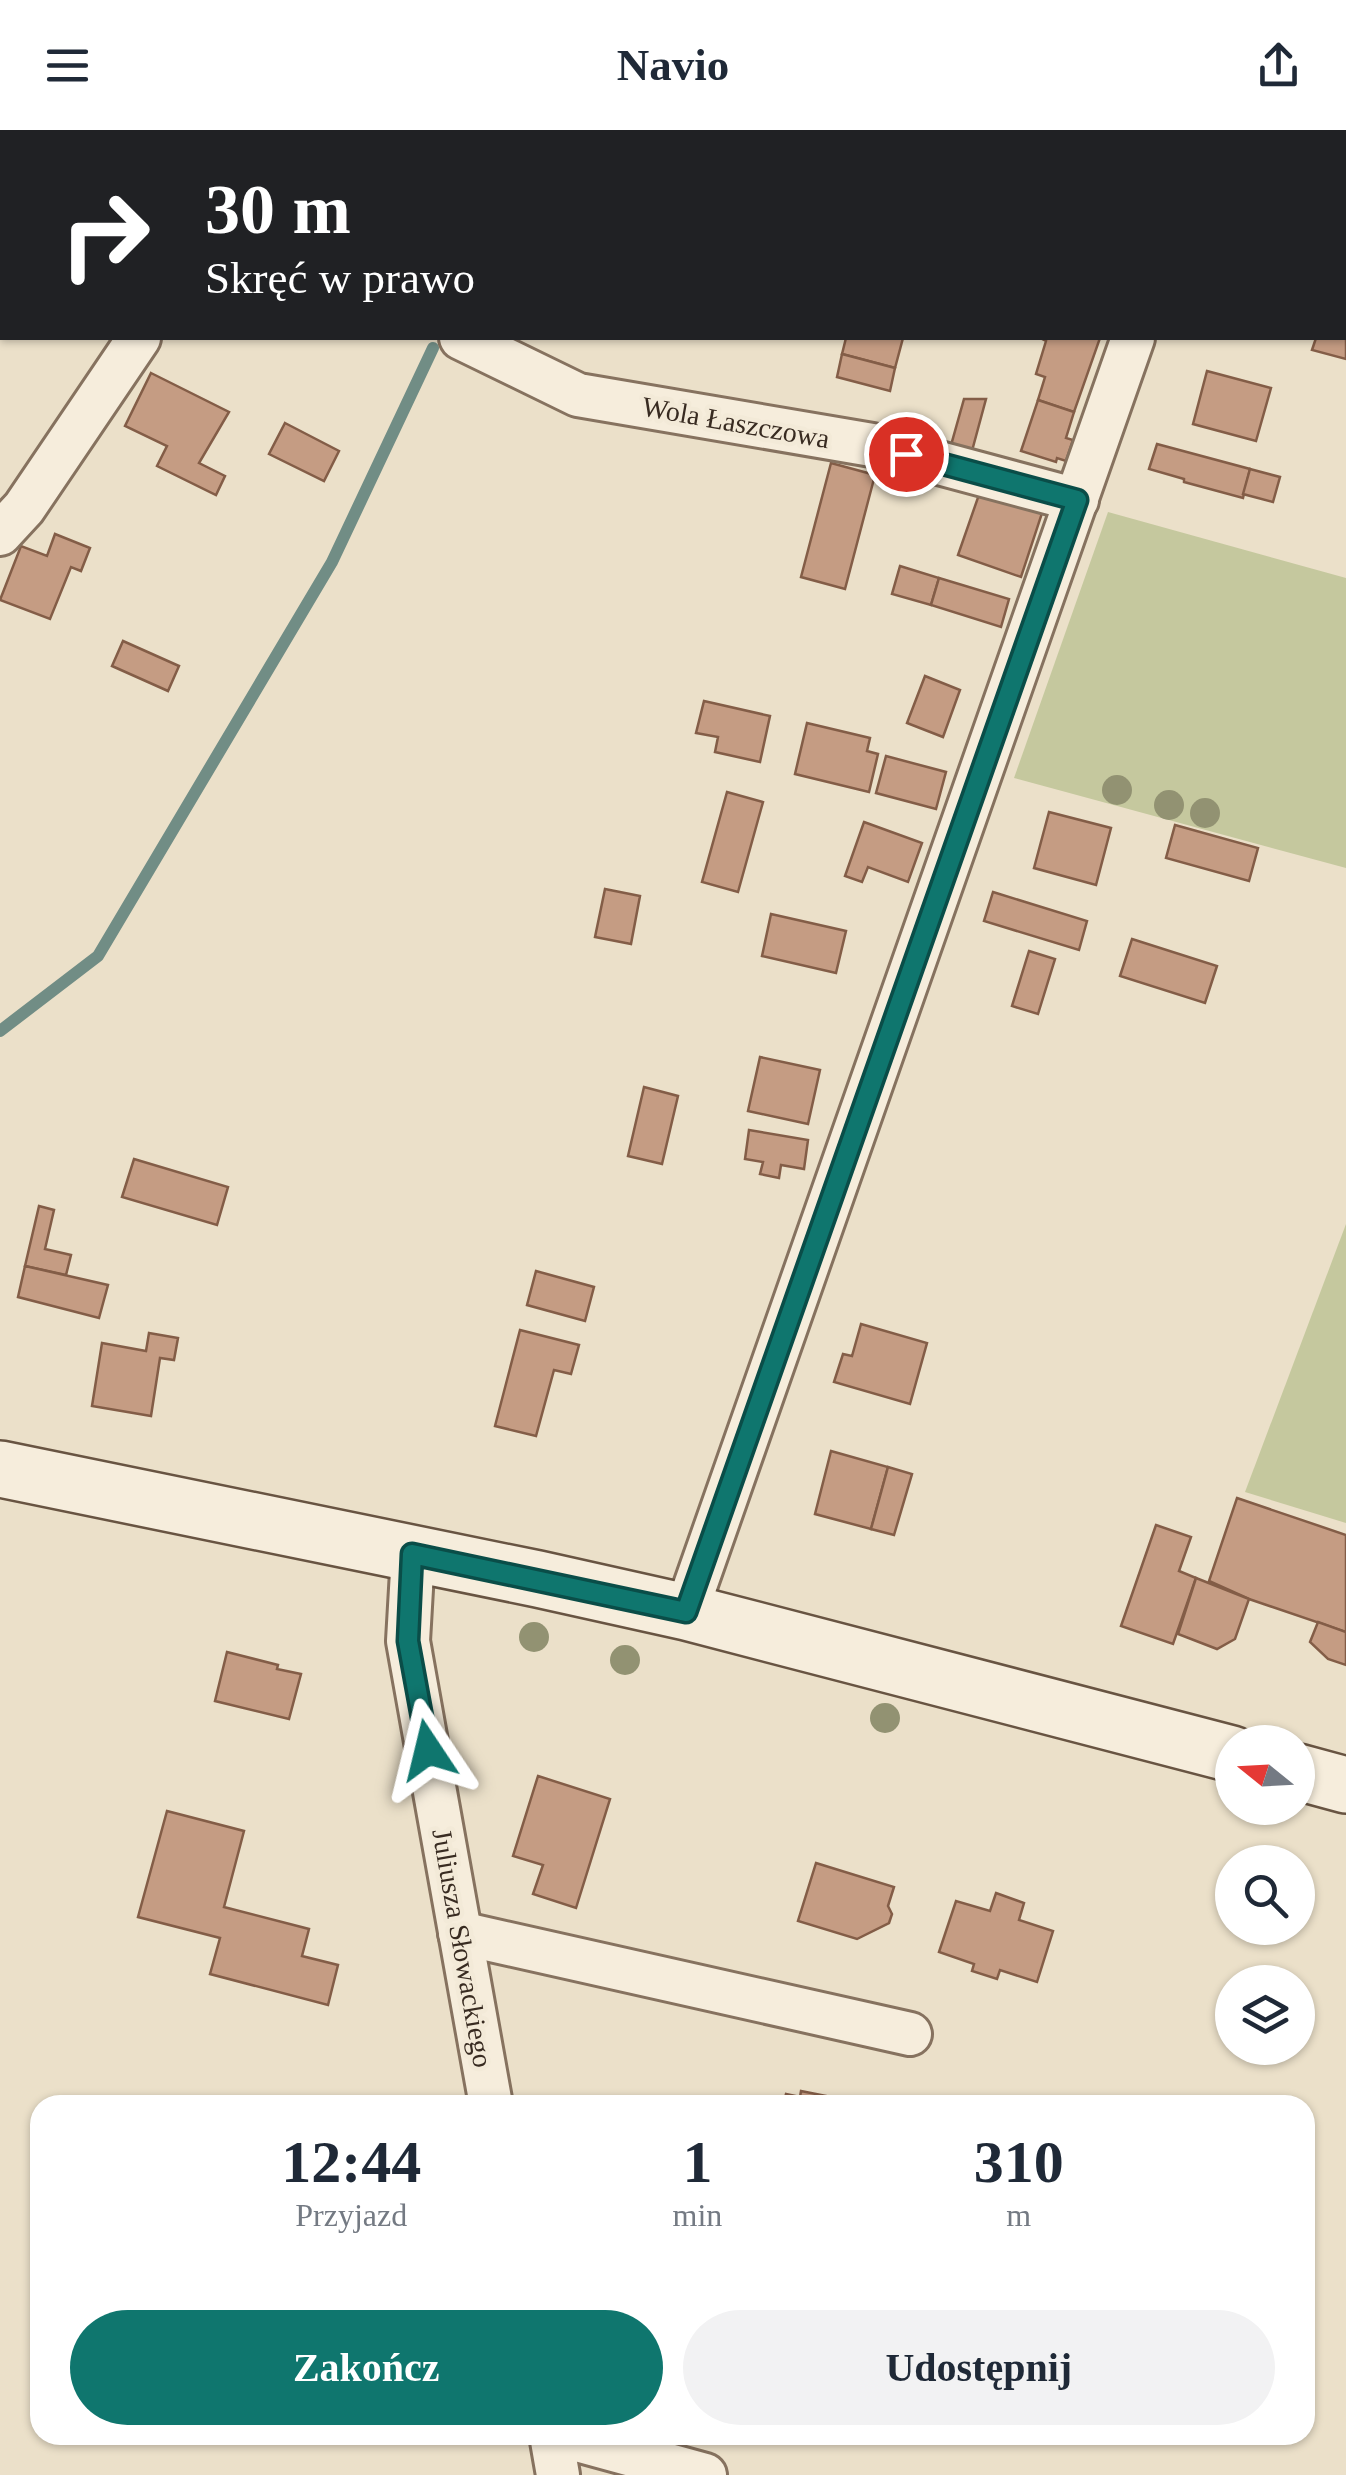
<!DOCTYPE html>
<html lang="pl">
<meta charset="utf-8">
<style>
:root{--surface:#fff;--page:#f2f2f3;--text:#1f2937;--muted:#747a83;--accent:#0f766e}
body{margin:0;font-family:Georgia,serif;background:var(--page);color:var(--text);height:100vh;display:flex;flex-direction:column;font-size:38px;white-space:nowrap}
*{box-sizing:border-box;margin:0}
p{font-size:32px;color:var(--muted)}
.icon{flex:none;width:55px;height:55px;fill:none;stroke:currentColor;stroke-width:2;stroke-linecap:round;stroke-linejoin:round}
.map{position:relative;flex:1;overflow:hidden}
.sheet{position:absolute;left:30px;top:1965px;width:1285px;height:350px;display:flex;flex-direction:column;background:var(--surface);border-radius:30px;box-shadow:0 2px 8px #0004}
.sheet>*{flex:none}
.hud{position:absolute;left:0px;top:0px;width:1348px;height:210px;box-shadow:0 2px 8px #0004;background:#202124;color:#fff;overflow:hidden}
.needle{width:65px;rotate:288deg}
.tools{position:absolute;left:1215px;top:1595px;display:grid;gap:20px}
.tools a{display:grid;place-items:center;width:100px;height:100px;border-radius:50%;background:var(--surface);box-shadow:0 2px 8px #0004;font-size:50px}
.pin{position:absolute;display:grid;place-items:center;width:85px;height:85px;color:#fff;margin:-42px;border:5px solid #fff;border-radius:50%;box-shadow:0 2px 10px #0007}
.me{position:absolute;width:110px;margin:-55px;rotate:350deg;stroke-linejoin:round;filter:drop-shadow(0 0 8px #0008)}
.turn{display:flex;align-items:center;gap:35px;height:210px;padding:0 40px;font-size:45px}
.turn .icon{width:130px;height:130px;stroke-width:2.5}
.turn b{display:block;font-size:70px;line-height:85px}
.eta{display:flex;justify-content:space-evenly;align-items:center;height:170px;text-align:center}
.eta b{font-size:60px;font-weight:700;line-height:70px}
.cta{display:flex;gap:20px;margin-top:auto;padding:20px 40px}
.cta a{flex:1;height:115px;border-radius:60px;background:var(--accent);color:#fff;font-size:40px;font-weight:700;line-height:115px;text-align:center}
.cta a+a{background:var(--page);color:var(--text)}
header{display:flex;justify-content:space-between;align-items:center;height:130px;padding:0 40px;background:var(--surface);font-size:45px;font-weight:700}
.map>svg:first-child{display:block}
</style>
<header><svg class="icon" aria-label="menu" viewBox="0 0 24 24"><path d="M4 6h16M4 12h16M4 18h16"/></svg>Navio<svg class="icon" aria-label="share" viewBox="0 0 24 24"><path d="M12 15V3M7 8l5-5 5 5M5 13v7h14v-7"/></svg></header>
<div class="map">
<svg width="1346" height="2345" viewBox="0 0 1346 2345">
<rect width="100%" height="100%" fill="#ebe0c9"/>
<g fill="#c5c89e">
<polygon points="1108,382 1346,448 1346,738 1014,648"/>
<polygon points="1346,1094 1346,1393 1245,1362"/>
</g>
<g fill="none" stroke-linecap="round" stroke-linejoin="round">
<polyline stroke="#718d85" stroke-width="12" points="0,901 98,826 332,432 433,218"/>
</g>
<g fill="#c59c83" stroke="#835d47" stroke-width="2.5">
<polygon points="1345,164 1346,165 1346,229 1312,220 1316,208 1345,208"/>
<polygon points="846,208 903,208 895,238 842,224"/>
<polygon points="1040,208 1100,208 1074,282 1038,270 1045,247 1036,244 1046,211"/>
<polygon points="842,224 895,238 890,261 837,247"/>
<polygon points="1207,241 1271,258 1256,311 1193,294"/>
<polygon points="151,243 229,282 199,333 225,346 216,365 157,336 167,316 125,296"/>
<polygon points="964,269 986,269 969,332 948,326"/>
<polygon points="1038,270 1074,282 1066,308 1073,310 1066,331 1057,328 1056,332 1021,321"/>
<polygon points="285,293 339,321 324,351 269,324"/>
<polygon points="1157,314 1250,339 1243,368 1184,352 1184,349 1149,339"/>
<polygon points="831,333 875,345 845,459 801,447"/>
<polygon points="1250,339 1280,347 1273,372 1243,364"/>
<polygon points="982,356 1044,377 1021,447 958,425"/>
<polygon points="55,404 90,418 81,441 71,437 50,489 0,470 21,416 47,426"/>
<polygon points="900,436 939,448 931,475 892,464"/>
<polygon points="939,448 1009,469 1001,497 931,475"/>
<polygon points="123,511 179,536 168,561 112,536"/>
<polygon points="925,546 960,560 943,607 907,593"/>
<polygon points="704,571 770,586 760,632 715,622 718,607 696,603"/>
<polygon points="807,593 870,608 867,621 878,624 869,662 795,644"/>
<polygon points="886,626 946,642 936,679 876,663"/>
<polygon points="727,662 763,672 738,762 702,752"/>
<polygon points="1049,682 1111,698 1096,755 1034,738"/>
<polygon points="864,692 922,713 908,752 868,737 862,752 845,746"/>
<polygon points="1175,695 1258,718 1249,751 1166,728"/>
<polygon points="605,759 640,766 631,814 595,807"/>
<polygon points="993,762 1087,791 1079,820 984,791"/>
<polygon points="771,784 846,801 836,843 762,826"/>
<polygon points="1132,809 1217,836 1205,873 1120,846"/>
<polygon points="1029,821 1055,829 1038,884 1012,876"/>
<polygon points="760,927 820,940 808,994 748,981"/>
<polygon points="644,957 678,966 662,1034 628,1026"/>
<polygon points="749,1000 808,1010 804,1039 781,1035 779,1048 760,1044 763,1032 745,1029"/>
<polygon points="134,1029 228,1057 217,1095 122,1067"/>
<polygon points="39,1076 54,1080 45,1119 71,1125 66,1145 25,1136"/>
<polygon points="25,1136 108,1155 99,1188 18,1167"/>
<polygon points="536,1141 594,1157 585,1191 527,1175"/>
<polygon points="861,1194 927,1213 910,1274 834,1252 843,1224 852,1226"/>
<polygon points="520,1200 579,1215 571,1244 554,1240 536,1306 495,1296"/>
<polygon points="149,1203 178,1208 174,1230 160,1228 151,1286 92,1276 102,1213 146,1221"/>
<polygon points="831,1321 888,1337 871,1399 815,1384"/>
<polygon points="888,1337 912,1344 894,1405 871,1399"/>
<polygon points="1237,1368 1346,1405 1346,1502 1249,1469 1209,1451"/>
<polygon points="1156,1395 1191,1407 1179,1441 1196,1448 1173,1514 1121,1496"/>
<polygon points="1196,1448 1249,1469 1235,1509 1217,1519 1178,1504"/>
<polygon points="1318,1492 1346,1502 1346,1535 1328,1529 1310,1512"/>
<polygon points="227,1522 278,1535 277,1539 301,1544 289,1589 215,1571"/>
<polygon points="538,1646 610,1669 576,1778 533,1764 543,1735 513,1726"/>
<polygon points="167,1681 244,1701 224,1777 309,1799 302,1826 338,1835 328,1875 210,1844 220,1808 138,1787"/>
<polygon points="816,1733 894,1757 888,1776 892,1784 889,1793 857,1809 798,1791"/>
<polygon points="996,1763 1024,1773 1019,1790 1053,1801 1037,1852 1000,1840 997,1849 972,1841 974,1834 939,1822 956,1771 990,1781"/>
<polygon points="801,1961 871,1975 783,1975 786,1964 800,1967"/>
</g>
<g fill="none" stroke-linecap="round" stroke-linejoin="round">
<defs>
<g id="minor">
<polyline points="493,0 493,2"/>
<polyline points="1204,2 1205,0"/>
<polyline points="461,208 578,265 872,315 1077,370"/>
<polyline points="0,404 24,378 139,208"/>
<polyline points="413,1424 408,1511 491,1975"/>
<polyline points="686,1482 1133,208"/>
<polyline points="460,1803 910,1904"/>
<polyline points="551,2305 558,2345"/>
<polyline points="559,2305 705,2345"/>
</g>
<g id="secondary">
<polyline points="0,1339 538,1449 686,1482 1232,1624"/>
<polyline points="1298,1642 1346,1655"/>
</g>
</defs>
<use href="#minor" stroke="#86725f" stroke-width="48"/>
<use href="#secondary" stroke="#685442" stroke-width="60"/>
<use href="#minor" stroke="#f6eddc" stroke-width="42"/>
<use href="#secondary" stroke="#f6eddc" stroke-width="55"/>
</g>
<g fill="#929272">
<circle cx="1117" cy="660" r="15"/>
<circle cx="1169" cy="675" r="15"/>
<circle cx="1205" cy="683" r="15"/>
<circle cx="534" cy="1507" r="15"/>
<circle cx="625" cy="1530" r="15"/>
<circle cx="885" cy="1588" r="15"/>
</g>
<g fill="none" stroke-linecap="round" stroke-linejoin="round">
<defs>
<polyline id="route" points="428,1620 408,1511 412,1424 686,1482 1077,370 906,324"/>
</defs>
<use href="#route" stroke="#0a4d48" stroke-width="25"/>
<use href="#route" stroke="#0f766e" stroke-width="18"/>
</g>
<g text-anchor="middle" stroke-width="9" stroke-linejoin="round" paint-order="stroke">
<g font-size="28" fill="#382b21" stroke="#f3ead8">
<text transform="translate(736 292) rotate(10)" y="10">Wola Łaszczowa</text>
<text transform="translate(463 1818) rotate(80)" y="10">Juliusza Słowackiego</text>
</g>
</g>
</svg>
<div class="tools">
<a><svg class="needle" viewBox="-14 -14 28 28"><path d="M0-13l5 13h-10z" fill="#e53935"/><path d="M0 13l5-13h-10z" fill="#747a83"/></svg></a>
<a><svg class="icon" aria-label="search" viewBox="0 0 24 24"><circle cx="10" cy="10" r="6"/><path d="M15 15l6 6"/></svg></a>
<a><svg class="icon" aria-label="layers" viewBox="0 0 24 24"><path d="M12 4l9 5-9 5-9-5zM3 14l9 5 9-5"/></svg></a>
</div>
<div class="pin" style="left:906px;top:324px;background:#d93025"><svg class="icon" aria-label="arrive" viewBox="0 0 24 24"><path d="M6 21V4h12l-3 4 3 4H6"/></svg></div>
<svg class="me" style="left:428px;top:1620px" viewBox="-20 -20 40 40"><path d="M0-17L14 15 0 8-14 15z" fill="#0f766e" stroke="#fff" stroke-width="4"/></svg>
<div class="hud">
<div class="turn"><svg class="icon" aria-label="right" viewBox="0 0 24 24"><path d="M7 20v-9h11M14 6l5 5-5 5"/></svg><div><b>30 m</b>Skręć w prawo</div></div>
</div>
<section class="sheet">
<div class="eta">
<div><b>12:44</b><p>Przyjazd</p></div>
<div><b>1</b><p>min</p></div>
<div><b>310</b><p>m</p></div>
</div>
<div class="cta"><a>Zakończ</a><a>Udostępnij</a></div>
</section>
</div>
